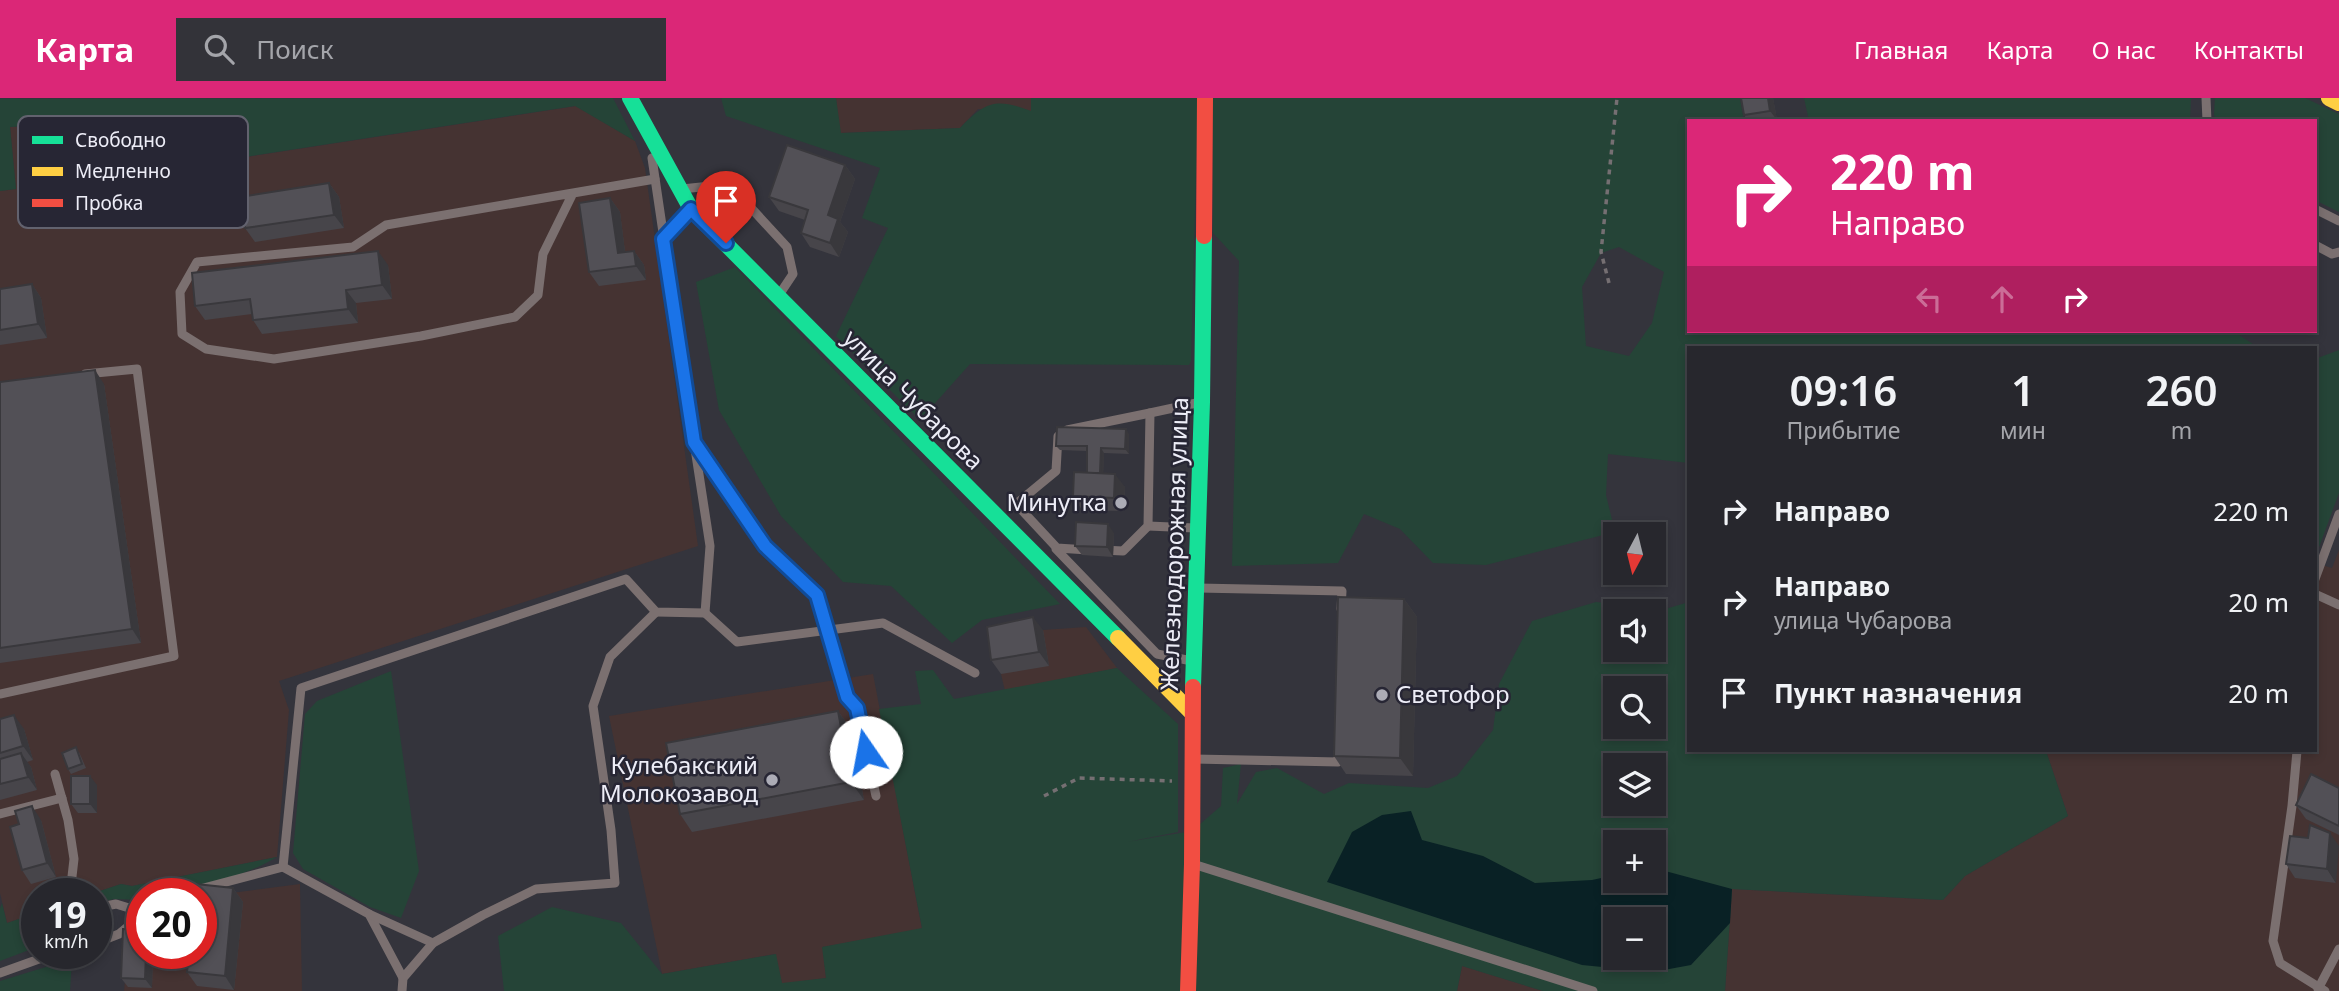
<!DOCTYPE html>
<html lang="ru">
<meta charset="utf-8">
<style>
:root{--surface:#27272d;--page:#333339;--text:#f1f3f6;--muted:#a4a5aa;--line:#434449;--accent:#db2777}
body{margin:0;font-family:"Noto Sans",sans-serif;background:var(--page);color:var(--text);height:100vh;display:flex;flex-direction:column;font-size:26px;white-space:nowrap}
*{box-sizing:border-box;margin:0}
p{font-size:23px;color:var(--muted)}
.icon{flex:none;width:38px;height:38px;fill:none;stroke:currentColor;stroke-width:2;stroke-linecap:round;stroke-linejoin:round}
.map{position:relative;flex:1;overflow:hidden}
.sheet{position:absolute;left:1687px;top:248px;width:630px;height:406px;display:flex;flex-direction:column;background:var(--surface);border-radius:0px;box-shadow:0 4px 10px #0003,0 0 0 2px var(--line)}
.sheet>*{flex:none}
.hud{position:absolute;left:1687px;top:21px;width:630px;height:214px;border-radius:0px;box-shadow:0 4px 10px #0003,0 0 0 2px var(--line);background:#db2777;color:#fff;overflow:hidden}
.needle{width:46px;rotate:187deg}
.controls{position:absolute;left:1603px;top:424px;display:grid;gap:14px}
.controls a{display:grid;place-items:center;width:63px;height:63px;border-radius:0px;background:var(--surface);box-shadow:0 4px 10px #0003,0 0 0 2px var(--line);font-size:35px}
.speed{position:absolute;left:21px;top:780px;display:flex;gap:14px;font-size:35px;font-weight:700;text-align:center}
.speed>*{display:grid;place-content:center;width:91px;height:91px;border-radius:50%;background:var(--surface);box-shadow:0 4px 10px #0003,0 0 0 2px var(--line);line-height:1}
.speed small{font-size:18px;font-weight:400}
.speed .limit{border:10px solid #d22;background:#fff;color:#111}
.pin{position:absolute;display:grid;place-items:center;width:60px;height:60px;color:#fff;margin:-72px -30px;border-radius:50% 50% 50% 0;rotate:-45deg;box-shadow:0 0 7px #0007}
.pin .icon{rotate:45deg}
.me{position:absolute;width:77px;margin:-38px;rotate:348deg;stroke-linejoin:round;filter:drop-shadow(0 0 5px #0008)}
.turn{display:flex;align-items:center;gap:24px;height:147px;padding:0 28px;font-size:32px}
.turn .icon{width:91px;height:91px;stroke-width:2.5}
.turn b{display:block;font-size:49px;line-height:60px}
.lanes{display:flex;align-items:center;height:66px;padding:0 28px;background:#0003;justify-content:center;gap:35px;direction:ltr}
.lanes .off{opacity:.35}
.eta{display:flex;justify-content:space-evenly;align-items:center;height:119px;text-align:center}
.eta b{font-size:42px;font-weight:600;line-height:49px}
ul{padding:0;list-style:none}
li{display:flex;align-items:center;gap:21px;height:91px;padding:0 28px}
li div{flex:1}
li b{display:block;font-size:26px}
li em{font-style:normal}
header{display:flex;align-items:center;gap:42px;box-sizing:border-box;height:98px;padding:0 35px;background:var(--accent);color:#fff}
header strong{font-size:33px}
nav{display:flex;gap:38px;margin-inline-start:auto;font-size:24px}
.search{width:490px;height:63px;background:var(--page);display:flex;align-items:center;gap:18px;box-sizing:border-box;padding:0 24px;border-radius:0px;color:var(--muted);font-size:26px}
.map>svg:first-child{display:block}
</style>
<header>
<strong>Карта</strong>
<div class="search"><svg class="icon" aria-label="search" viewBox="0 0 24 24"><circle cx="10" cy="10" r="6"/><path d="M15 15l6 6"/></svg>Поиск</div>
<nav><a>Главная</a><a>Карта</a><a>О нас</a><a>Контакты</a></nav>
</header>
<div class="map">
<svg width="2339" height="893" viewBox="0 0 2339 893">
<rect width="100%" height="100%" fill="#34343c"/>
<g fill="#453332">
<polygon points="836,0 1031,0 1032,13 978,11 960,30 840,35"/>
<polygon points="576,8 635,43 645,70 698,448 279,583 289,612 277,759 132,788 121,786 91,796 37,796 37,815 7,825 0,795 0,93 16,91 10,29 172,19 181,69"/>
<polygon points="2339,452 2339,893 1725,893 1732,791 1943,802 1965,778 2068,718 2046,653 2315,653 2315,465 2332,470"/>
<polygon points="1086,529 1117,570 1005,593 1001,576 1043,532"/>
<polygon points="873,576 922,831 823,849 826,880 782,886 775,856 662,876 609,618"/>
<polygon points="300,786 302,893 124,893 129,841 142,856 201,856 232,795"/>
<polygon points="1462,868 1543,893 1457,893"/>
</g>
<g fill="#254437" fill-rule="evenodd">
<polygon points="613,0 635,43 575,8 180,69 171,19 10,29 16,91 0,93 0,1"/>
<path d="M721 0H836L841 35 960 30C986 3 996 0 1031 13V0H1198L1191 263 1189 267 970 266 920 322 836 238 888 130 862 120 880 70 726 18Z"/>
<path d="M1213 0H1740L1744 23H1689V233H2233L2259 250H1689V365L1608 356 1606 397 1615 434 1486 467 1433 465 1400 431 1364 416 1338 465 1232 468 1239 163 1213 135ZM1619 149 1664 174 1652 225 1629 258 1586 248 1582 189 1601 155Z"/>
<polygon points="1804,0 2191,0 2190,23 1809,23"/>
<polygon points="2215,0 2305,0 2339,16 2339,114 2315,102 2315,23 2216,23 2214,16"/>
<polygon points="735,169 1060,506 982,522 952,545 891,488 843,484 781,418 719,312 696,184"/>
<polygon points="2339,252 2339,395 2315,460 2315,261"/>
<path d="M1596 504 1662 512 1689 504V653H2046L2068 718 1965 778 1943 802 1732 791 1725 893H1543L1462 868 1457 893H504L498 838 552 809 621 825 662 876 776 856 782 885 826 880 822 849 922 830 879 611 921 606 915 573 933 572 954 601 1117 570 1178 626V734L1127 744 1192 733 1221 708 1223 670 1241 666 1237 706 1256 674 1277 670 1324 696 1349 685 1428 690 1457 678 1493 632 1499 586 1532 523ZM1615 513H1654V551H1615ZM1615 590H1654V628H1615ZM1615 667H1654V705H1615ZM1615 744H1654V782H1615ZM1615 821H1654V859H1615Z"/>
<polygon points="391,573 419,773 401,820 370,809 303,771 293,755 305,616 317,603"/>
<path d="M277 759C242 780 183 796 142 796V802L114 801 96 805V796H91L121 786 132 788Z"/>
<polygon points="2,805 7,825 37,815 37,849 0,863 0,810"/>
<polygon points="72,861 70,893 0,893 0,883"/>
</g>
<path fill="#092125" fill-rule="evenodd" d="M1411 713 1422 742 1483 758 1535 785 1592 782 1615 777V782H1654V770L1732 791 1730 825 1691 867 1653 874 1582 867 1327 784 1352 734 1382 717ZM1615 821H1654V859H1615Z"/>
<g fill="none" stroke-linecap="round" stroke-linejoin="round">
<g stroke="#756f72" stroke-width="3.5" stroke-dasharray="5 5" stroke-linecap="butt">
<polyline points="1609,185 1601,154 1617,0"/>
<polyline points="1044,698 1079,680 1172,683"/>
</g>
<g stroke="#7b7070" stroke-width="9">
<polyline points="2206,0 2207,23"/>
<polyline points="652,60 694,344 765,448 817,497 847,599 857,610 876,698"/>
<polyline points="682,91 729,86 787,149 793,176 779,197"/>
<polyline points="573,95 543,156 538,197 515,219 421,238 274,261 206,251 182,236 180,194 197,164 353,149 386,127 655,81"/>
<polyline points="2315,111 2339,123"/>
<polyline points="663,141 688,114"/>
<polyline points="2315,147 2332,156 2339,154"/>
<polyline points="1067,332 1150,315"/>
<polyline points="1058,338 1056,373 1016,406 1057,450 1088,452"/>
<polyline points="1148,428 1195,430"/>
<polyline points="1056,451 1157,556 1192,563"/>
<polyline points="1102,452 1123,453 1148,428 1150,315 1201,304"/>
<polyline points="2315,481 2339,416"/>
<polyline points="1198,490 1342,493 1341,511"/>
<polyline points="2315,496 2339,507"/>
<polyline points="705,515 737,544 883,525 975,575"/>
<polyline points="0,596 174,558 137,271 85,276"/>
<polyline points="2297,653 2292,708 2273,843 2280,865 2325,893"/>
<polyline points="1194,661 1338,664 1338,654"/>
<polyline points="55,676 68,722 74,761 70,796"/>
<polyline points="0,716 62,700"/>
<polyline points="1193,766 1593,893"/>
<polyline points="283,769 369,816 403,880"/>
<polyline points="181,796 283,769 301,590 626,481 656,514 705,515 710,448 694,344"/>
<polyline points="96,810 116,806 142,814"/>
<polyline points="369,816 433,845"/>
<polyline points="96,845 119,836 142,817"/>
<polyline points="0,875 53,856"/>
<polyline points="2318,891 2339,851"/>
<polyline points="402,893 403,880 433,845 483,817 536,791 615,785 611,732 593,608 610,559 656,514"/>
</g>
<g stroke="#16e098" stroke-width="16">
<polyline points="630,0 691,111 1118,540"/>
<polyline points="1193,589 1202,304 1204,138"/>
</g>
<g stroke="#ffcf43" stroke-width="16">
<polyline points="2329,0 2339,5"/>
<polyline points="1118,540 1192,615"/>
</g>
<g stroke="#f24e42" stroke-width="16">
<polyline points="1204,138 1205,0"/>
<polyline points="1188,893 1192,766 1193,589"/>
</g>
</g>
<g fill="#47454a">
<polygon points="1773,0 1777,22 1748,23 1744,17"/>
<polygon points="845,67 855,81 840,124 848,134 839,159 810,149 801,135 805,122 779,113 769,99"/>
<polygon points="329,85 339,99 344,130 255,144 245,130"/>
<polygon points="108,92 111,106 96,108 93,103"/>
<polygon points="610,100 620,114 625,154 634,153 644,167 646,182 599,188 589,174"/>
<polygon points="388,167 392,201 356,205 358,225 262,236 253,222 252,216 205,222 195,208"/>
<polygon points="32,186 41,200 47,240 0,247 0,191"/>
<polygon points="0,284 104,286 141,545 0,565"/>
<polygon points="1129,336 1129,356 1104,355 1103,375 1125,389 1124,413 1082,412 1073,398 1087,375 1087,353 1060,352 1056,348"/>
<polygon points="1114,435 1113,459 1082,457 1075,448"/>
<polygon points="1404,501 1417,519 1413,678 1346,676 1334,658"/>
<polygon points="1043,532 1049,568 1001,576 991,562"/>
<polygon points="838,613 851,631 864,702 692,734 680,716"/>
<polygon points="0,621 24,631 33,662 27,664 31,669 37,692 0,702"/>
<polygon points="79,654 86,670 71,676 68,671"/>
<polygon points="97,687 97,715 78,715 71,706"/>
<polygon points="2339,690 2339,737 2306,721 2296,707"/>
<polygon points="41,722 56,779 31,786 22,772 19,726"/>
<polygon points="2308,740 2336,785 2295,780 2286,766"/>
<polygon points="233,790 243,804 234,892 197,888 187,874"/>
<polygon points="142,856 153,856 152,890 128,889 121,880"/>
</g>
<g fill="#39383c">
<polygon points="1768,0 1773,0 1777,22 1770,13"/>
<polygon points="845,67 855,81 840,124 848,134 839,159 830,145 828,117"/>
<polygon points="329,85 339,99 344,130 334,117"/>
<polygon points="105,87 108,92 111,106 107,101"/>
<polygon points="610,100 620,114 627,169 618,155"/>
<polygon points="378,153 388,167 392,201 382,187"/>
<polygon points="634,153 644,167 646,182 636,168"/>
<polygon points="32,186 41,200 47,240 38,226"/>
<polygon points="346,192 356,205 358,225 348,211"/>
<polygon points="95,272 104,286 141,545 132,531"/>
<polygon points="1126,331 1129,336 1129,356 1125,351"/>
<polygon points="1101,350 1104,355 1103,388 1100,384"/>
<polygon points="1115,376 1125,389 1124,413 1114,400"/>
<polygon points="1108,426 1114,435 1113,459 1107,449"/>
<polygon points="1404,501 1417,519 1413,678 1400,660"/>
<polygon points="1033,519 1043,532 1049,568 1039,554"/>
<polygon points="838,613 851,631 864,702 851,684"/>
<polygon points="14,617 24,631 33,662 23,648"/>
<polygon points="21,655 31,669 37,692 28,679"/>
<polygon points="90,678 97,687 97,715 90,706"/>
<polygon points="32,708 41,722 56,779 47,765"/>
<polygon points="2330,735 2339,748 2336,785 2327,771"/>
<polygon points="233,790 243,804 234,892 225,878"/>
<polygon points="146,856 153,856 152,890 145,881"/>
</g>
<g fill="#525056" stroke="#39383c" stroke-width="2">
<polygon points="1741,0 1768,0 1770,13 1744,17"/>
<polygon points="787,47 845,67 828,117 838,121 830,145 801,135 808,112 769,99"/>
<polygon points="329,85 334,117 245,130 240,99"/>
<polygon points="610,100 618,155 634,153 636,168 589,174 579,105"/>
<polygon points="378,153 382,187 346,192 348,211 253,222 250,201 195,208 192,175"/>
<polygon points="32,186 38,226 0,232 0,191"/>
<polygon points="95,272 132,531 0,550 0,284"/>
<polygon points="1057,329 1126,331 1125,351 1101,350 1100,375 1087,375 1087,348 1056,348"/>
<polygon points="1074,374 1115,376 1114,400 1073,398"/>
<polygon points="1076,424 1108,426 1107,449 1075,448"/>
<polygon points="1338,499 1404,501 1400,660 1334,658"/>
<polygon points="1033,519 1039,554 991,562 987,529"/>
<polygon points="838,613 851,684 680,716 666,645"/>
<polygon points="14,617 23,648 0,655 0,621"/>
<polygon points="76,649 82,666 68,671 62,655"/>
<polygon points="21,655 28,679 0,686 0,661"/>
<polygon points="2311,676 2339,690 2339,728 2296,707"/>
<rect x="71" y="678" width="19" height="28"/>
<polygon points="32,708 47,765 22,772 10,729 19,726 15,713"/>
<polygon points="2310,727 2330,735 2327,771 2286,766 2290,738 2308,740"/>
<polygon points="196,786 233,790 225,878 187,874 189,856 201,856 201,796 195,796"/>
<polygon points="123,831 142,832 142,856 146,856 145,881 121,880"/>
</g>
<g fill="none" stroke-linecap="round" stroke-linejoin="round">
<defs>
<polyline id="route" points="726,145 691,111 663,141 694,344 765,448 817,497 847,599 857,610 866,654"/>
</defs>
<use href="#route" stroke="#114b97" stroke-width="18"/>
<use href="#route" stroke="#1a73e8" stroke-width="12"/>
</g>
<g fill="#acacb6" stroke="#272634" stroke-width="2.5">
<circle cx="1121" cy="405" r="7"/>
<circle cx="1382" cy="597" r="7"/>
<circle cx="772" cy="682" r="7"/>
</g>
<g text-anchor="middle" stroke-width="5" stroke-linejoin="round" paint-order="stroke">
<g font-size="24" fill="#ededf7" stroke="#272634">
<text transform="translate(913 302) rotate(45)" y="8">улица Чубарова</text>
<text transform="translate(1175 446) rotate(-88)" y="8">Железнодорожная улица</text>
</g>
<g font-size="24" fill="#ededf7" stroke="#272634" text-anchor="end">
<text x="1107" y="413">Минутка</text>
<text x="1396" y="605" text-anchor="start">Светофор</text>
<text x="758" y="676">Кулебакский<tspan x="758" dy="28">Молокозавод</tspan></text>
</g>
</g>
<rect x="18" y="18" width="230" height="112" rx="10" fill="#272634" stroke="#62626e" stroke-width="2"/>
<rect x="32" y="38" width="31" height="8" fill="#16e098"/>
<rect x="32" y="69" width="31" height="9" fill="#ffcf43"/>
<rect x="32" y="101" width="31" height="8" fill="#f24e42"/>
<g font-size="19" fill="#ededf7">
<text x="75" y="49">Свободно</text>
<text x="75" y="80">Медленно</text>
<text x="75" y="112">Пробка</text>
</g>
</svg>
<div class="controls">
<a><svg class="needle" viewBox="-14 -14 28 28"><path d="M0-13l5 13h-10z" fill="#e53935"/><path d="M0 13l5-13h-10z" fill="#a4a5aa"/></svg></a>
<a><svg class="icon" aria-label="sound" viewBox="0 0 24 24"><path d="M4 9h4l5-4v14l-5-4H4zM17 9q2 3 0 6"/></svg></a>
<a><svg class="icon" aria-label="search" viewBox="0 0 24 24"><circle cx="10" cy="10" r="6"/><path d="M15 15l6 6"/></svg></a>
<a><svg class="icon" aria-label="layers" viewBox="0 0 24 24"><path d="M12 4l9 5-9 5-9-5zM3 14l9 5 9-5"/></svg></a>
<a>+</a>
<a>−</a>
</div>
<div class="speed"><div>19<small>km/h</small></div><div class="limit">20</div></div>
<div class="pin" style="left:726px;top:145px;background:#d93025"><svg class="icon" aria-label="arrive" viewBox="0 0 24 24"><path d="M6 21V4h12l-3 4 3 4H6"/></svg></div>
<svg class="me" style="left:866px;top:654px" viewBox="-20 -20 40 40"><circle r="19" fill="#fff"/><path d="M0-13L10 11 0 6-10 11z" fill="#1a73e8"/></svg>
<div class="hud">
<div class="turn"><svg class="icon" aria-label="right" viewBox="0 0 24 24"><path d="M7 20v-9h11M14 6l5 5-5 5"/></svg><div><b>220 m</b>Направо</div></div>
<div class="lanes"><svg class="icon off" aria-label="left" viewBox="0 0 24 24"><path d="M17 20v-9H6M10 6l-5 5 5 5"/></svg><svg class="icon off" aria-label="ahead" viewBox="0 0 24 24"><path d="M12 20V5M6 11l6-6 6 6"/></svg><svg class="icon" aria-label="right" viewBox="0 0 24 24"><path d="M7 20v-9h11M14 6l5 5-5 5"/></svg></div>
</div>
<section class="sheet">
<div class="eta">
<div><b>09:16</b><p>Прибытие</p></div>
<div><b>1</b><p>мин</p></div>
<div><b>260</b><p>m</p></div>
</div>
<ul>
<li><svg class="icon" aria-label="right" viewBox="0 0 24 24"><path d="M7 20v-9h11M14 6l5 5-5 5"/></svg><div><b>Направо</b></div><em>220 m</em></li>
<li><svg class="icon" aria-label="right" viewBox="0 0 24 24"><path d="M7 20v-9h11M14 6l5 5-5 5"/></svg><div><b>Направо</b><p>улица Чубарова</p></div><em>20 m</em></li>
<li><svg class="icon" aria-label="arrive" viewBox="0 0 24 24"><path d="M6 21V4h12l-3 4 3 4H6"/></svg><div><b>Пункт назначения</b></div><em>20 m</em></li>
</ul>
</section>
</div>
